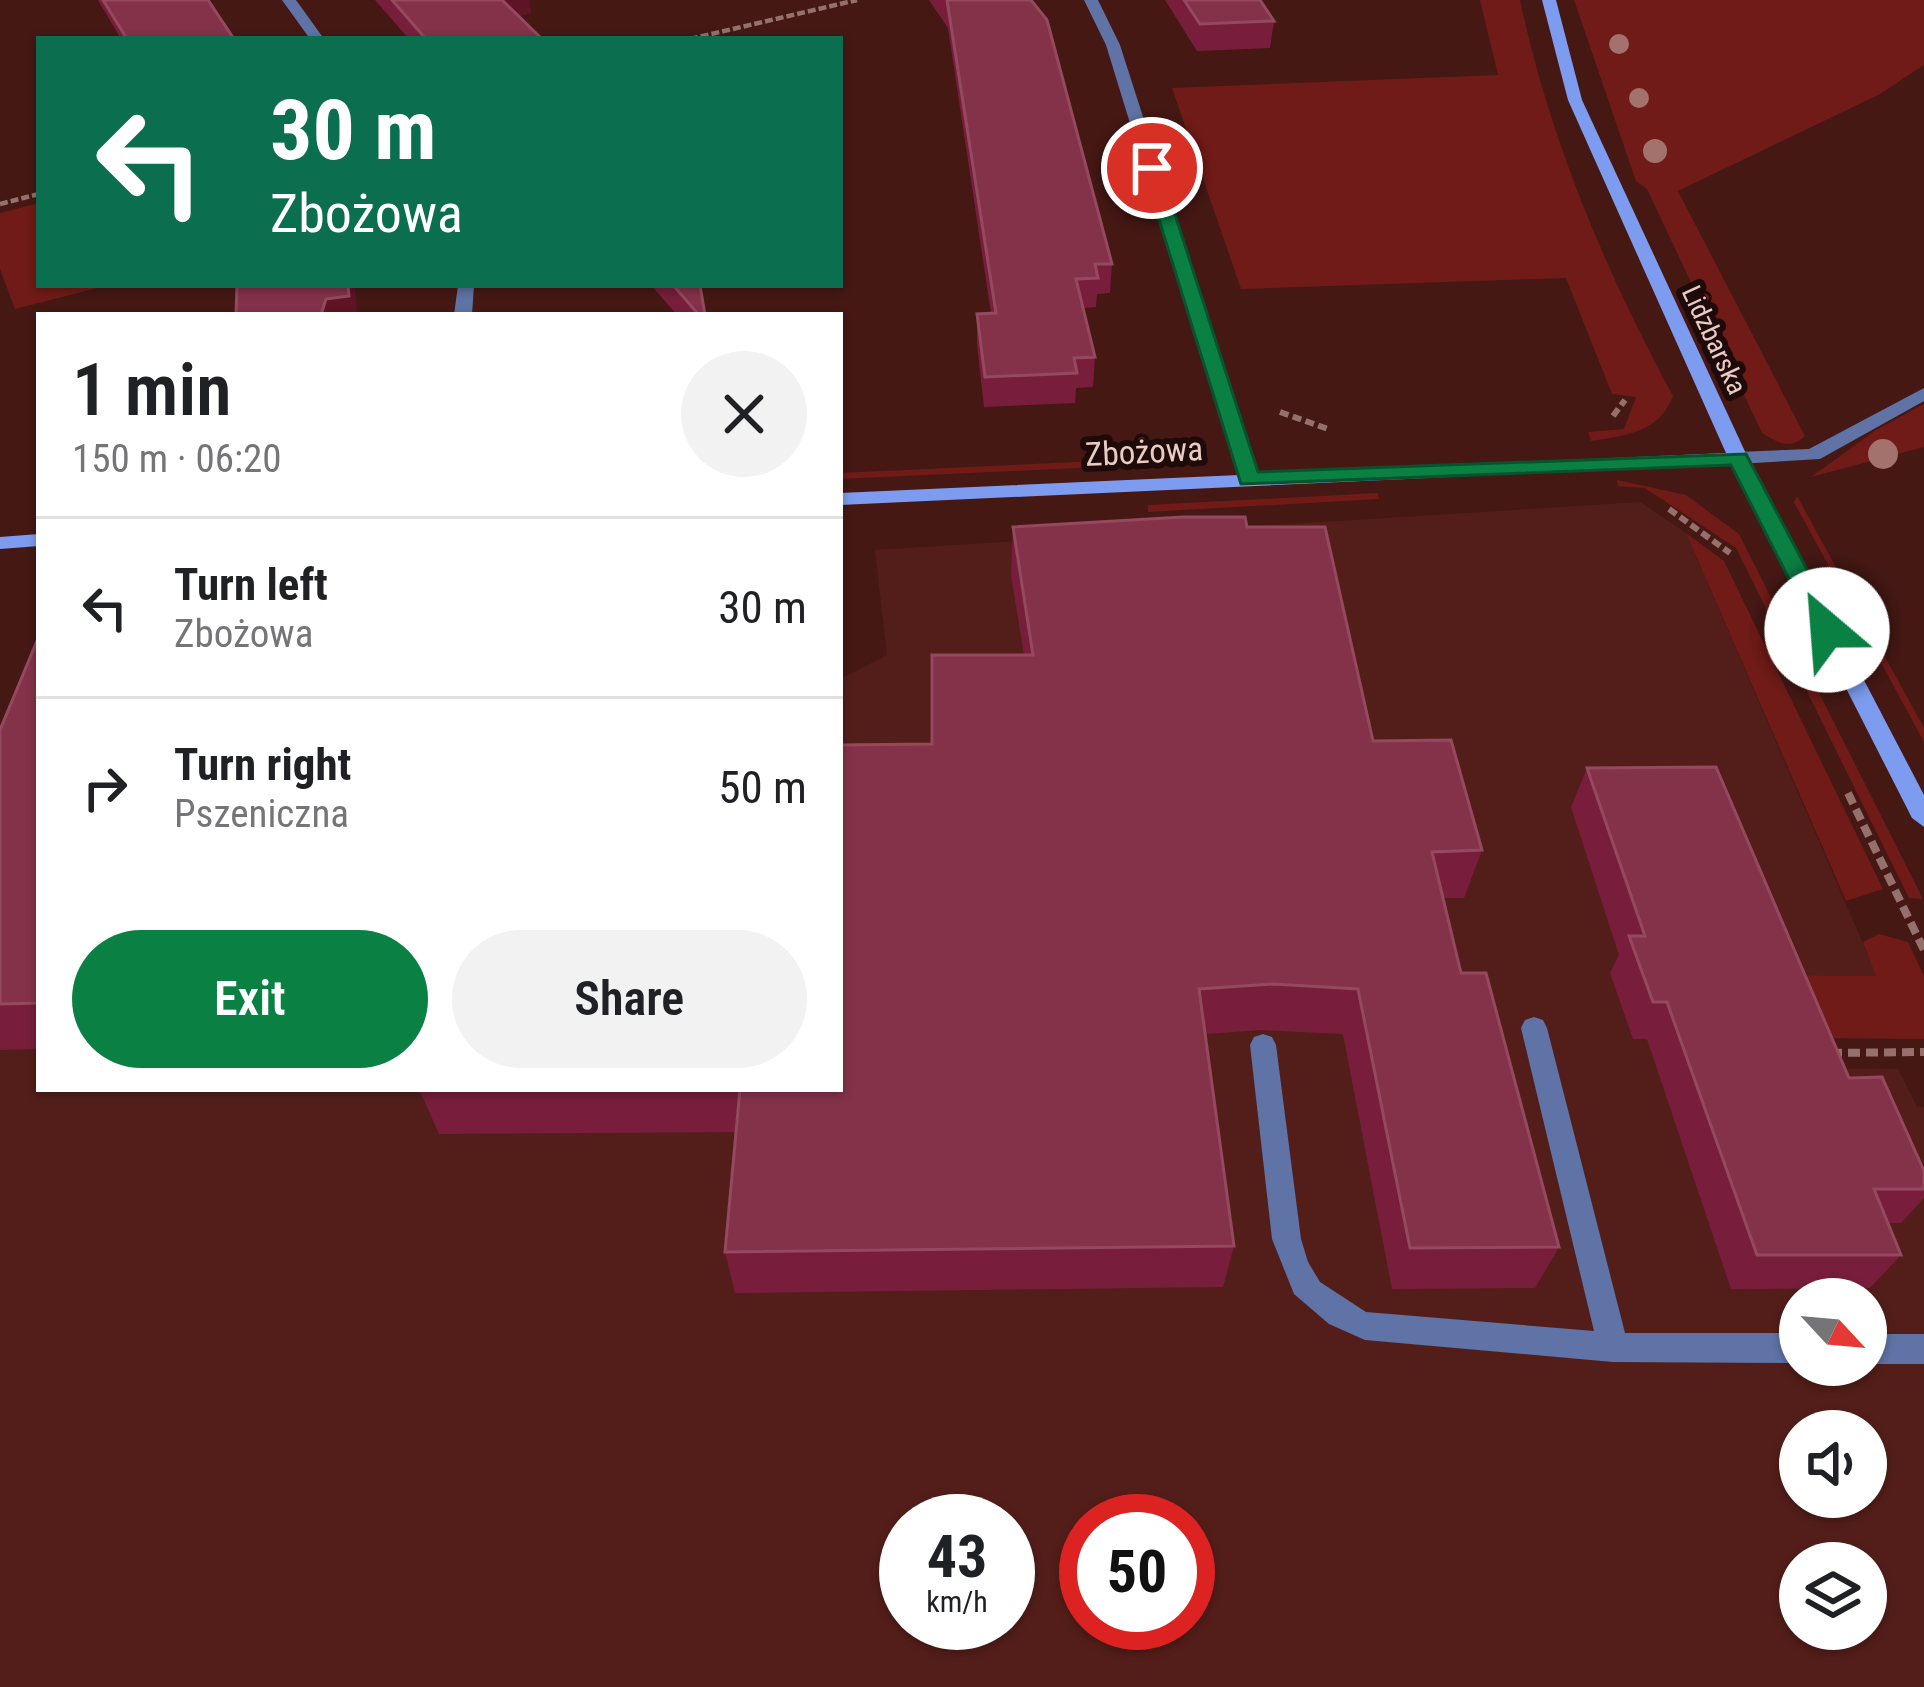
<!DOCTYPE html>
<meta charset="utf-8">
<style>
:root{--surface:#fff;--page:#f2f2f2;--text:#202124;--muted:#757577;--line:#e0e0e0;--accent:#0b8043}
body{margin:0;font-family:"Roboto Condensed",sans-serif;background:var(--page);color:var(--text);height:100vh;display:flex;flex-direction:column;font-size:45px;white-space:nowrap}
*{box-sizing:border-box;margin:0}
p{font-size:39px;color:var(--muted)}
.icon{flex:none;width:66px;height:66px;fill:none;stroke:currentColor;stroke-width:2;stroke-linecap:round;stroke-linejoin:round}
.map{position:relative;flex:1;overflow:hidden}
.panel{position:absolute;left:36px;top:312px;width:807px;height:780px;display:flex;flex-direction:column;background:var(--surface);border-radius:0px;box-shadow:0 3px 9px #0004}
.panel>*{flex:none}
.banner{position:absolute;left:36px;top:36px;width:807px;height:252px;border-radius:0px;box-shadow:0 3px 9px #0004;background:#0b6e4f;color:#fff;overflow:hidden}
.needle{width:78px;rotate:116deg}
.buttons{position:absolute;left:1779px;top:1278px;display:grid;gap:24px}
.buttons a{display:grid;place-items:center;width:108px;height:108px;border-radius:50%;background:var(--surface);box-shadow:0 3px 9px #0004;font-size:60px}
.speed{position:absolute;left:879px;top:1494px;display:flex;gap:24px;font-size:60px;font-weight:700;text-align:center}
.speed>*{display:grid;place-content:center;width:156px;height:156px;border-radius:50%;background:var(--surface);box-shadow:0 3px 9px #0004;line-height:1}
.speed small{font-size:30px;font-weight:400}
.speed .limit{border:18px solid #d22;background:#fff;color:#111}
.pin{position:absolute;display:grid;place-items:center;width:102px;height:102px;color:#fff;margin:-51px;border:6px solid #fff;border-radius:50%;box-shadow:0 3px 12px #0007}
.me{position:absolute;width:132px;margin:-66px;rotate:333deg;stroke-linejoin:round;filter:drop-shadow(0 0 9px #0008)}
.turn{display:flex;align-items:center;gap:42px;height:252px;padding:0 36px;font-size:54px}
.turn .icon{width:156px;height:156px;stroke-width:2.5}
.turn b{display:block;font-size:84px;line-height:102px}
.round{display:grid;place-items:center;flex:none;width:126px;height:126px;border-radius:63px;background:var(--page)}
.headline{display:flex;align-items:center;justify-content:space-between;height:204px;padding:0 36px}
h1{font-size:72px;font-weight:600;line-height:90px}
.button{display:flex;gap:24px;margin-top:auto;padding:24px 36px}
.button a{flex:1;height:138px;border-radius:72px;background:var(--accent);color:#fff;font-size:48px;font-weight:600;line-height:138px;text-align:center}
.button a+a{background:var(--page);color:var(--text)}
ul{padding:0;list-style:none}
li{display:flex;align-items:center;gap:36px;height:180px;padding:0 36px;border-top:3px solid var(--line)}
li div{flex:1}
li b{display:block;font-size:45px}
li em{font-style:normal}
.map>svg:first-child{display:block}
</style>
<div class="map">
<svg width="1924" height="1687" viewBox="0 0 1924 1687">
<rect width="100%" height="100%" fill="#451814"/>
<path fill="#531e19" fill-rule="evenodd" d="M1640 502 1686 533 1877 976 1791 975 1829 1068 1898 1069 1917 1107H1924V1687H0V756L39 755V1089H840V679L887 655 875 550ZM1800 1299H1866V1365H1800ZM1800 1431H1866V1497H1800ZM906 1521H1008V1623H906ZM1086 1521H1188V1623H1086ZM1800 1563H1866V1629H1800Z"/>
<g fill="#701b17">
<path d="M1480 0H1520C1549 138 1606 272 1673 396 1660 432 1625 436 1591 441L1588 432 1624 429 1636 397 1612 394 1566 278 1241 289 1172 88 1498 75Z"/>
<path d="M1574 0H1924V65L1880 94 1678 191 1805 436C1791 450 1778 443 1762 433L1647 189 1636 181Z"/>
<polygon points="39,203 39,285 109,285 15,309 0,269 0,213"/>
<polygon points="1924,404 1924,447 1811,477 1876,430"/>
<polygon points="1098,461 1100,467 840,479 840,473"/>
<polygon points="1617,480 1686,495 1739,534 1923,899 1909,898 1736,548 1645,488 1618,486"/>
<polygon points="1378,493 1379,499 1148,512 1148,505"/>
<polygon points="1797,496 1924,728 1924,742 1794,502"/>
<polygon points="1686,533 1724,561 1883,889 1846,901"/>
<polygon points="1879,934 1908,942 1924,976 1924,1039 1817,1038 1790,975 1876,976 1863,942"/>
</g>
<g fill="none" stroke-linecap="round" stroke-linejoin="round">
<g stroke="#96706c" stroke-width="4.5" stroke-dasharray="8 3" stroke-linecap="butt">
<polyline points="690,39 857,0"/>
<polyline points="0,204 39,194"/>
</g>
<g stroke="#96706c" stroke-width="6" stroke-dasharray="9 4.5" stroke-linecap="butt">
<polyline points="1280,412 1328,429"/>
<polyline points="1613,416 1625,400"/>
<polyline points="1669,509 1730,553"/>
</g>
<g stroke="#96706c" stroke-width="8" stroke-dasharray="12 6" stroke-linecap="butt">
<polyline points="1848,793 1924,950"/>
<polyline points="1830,1053 1924,1052"/>
</g>
<g fill="#5f73a6" fill-rule="evenodd">
<polygon points="1534,1017 1543,1020 1547,1028 1625,1333 1800,1333 1800,1363 1613,1362 1365,1340 1329,1324 1294,1294 1272,1239 1250,1045 1254,1037 1263,1034 1272,1037 1276,1045 1301,1239 1308,1262 1320,1282 1366,1312 1594,1331 1521,1028 1525,1020"/>
<rect x="1866" y="1334" width="58" height="30"/>
</g>
<g fill="#5f73a6" fill-rule="evenodd">
<polygon points="282,0 296,0 324,39 310,39"/>
<polygon points="1084,0 1098,0 1120,45 1259,479 1256,483 1242,483 1239,479 1106,45"/>
<polygon points="458,285 474,285 472,315 454,315"/>
<polygon points="1924,388 1924,401 1820,459 1738,464 1728,458 1738,452 1809,449"/>
</g>
<g fill="#7d9cef" fill-rule="evenodd">
<polygon points="1542,0 1556,0 1582,100 1748,458 1924,795 1924,827 1912,818 1732,464 840,505 840,493 1726,453 1568,100"/>
<polygon points="39,534 39,546 0,549 0,537"/>
</g>
</g>
<g fill="#a3726c">
<circle cx="1619" cy="44" r="10"/>
<circle cx="1639" cy="98" r="10"/>
<circle cx="1655" cy="151" r="12"/>
<circle cx="1883" cy="454" r="15"/>
</g>
<g fill="#781e3c">
<polygon points="98,0 208,0 234,39 121,39"/>
<polygon points="375,0 529,0 531,13 519,16 542,39 409,39"/>
<polygon points="929,0 1031,0 1112,264 1110,293 1097,294 1096,307 1083,308 1095,357 1093,387 1076,388 1075,403 984,407 977,344 977,314 991,313 948,28"/>
<polygon points="1165,0 1260,0 1274,21 1270,48 1197,51"/>
<polygon points="651,285 700,285 705,315 677,315"/>
<polygon points="1013,527 1247,527 1373,741 1482,850 1464,898 1444,898 1461,973 1559,1247 1535,1288 1392,1289 1343,1034 1262,1030 1205,1034 1234,1246 1223,1287 735,1293 725,1252 736,1132 439,1134 419,1089 840,1089 932,744 1024,655 1011,575"/>
<polygon points="39,636 39,1049 0,1050 0,730"/>
<polygon points="1587,768 1849,1078 1924,1171 1924,1198 1901,1223 1888,1223 1901,1255 1870,1288 1731,1289 1647,1039 1633,1039 1610,973 1619,955 1571,807"/>
</g>
<g fill="#5e1425">
<polygon points="497,0 529,0 531,13 501,20"/>
<polygon points="348,285 355,285 357,315 321,315 326,299"/>
</g>
<g fill="#84314a" stroke="#94495e" stroke-width="3">
<polygon points="103,0 208,0 234,39 127,39"/>
<polygon points="392,0 502,0 542,39 426,39"/>
<polygon points="947,0 1031,0 1047,20 1112,264 1095,264 1098,278 1076,279 1095,357 1074,358 1077,373 985,377 977,314 996,313"/>
<polygon points="1184,0 1260,0 1274,21 1200,24"/>
<polygon points="237,285 348,285 349,296 326,299 321,315 236,315"/>
<polygon points="673,285 700,285 705,315 699,315"/>
<polygon points="1183,517 1245,517 1247,527 1325,527 1373,741 1451,740 1482,850 1432,852 1461,973 1486,973 1559,1247 1410,1248 1358,989 1273,984 1199,989 1234,1246 725,1252 740,1089 840,1089 840,745 932,744 932,655 1033,655 1013,527"/>
<polygon points="39,636 39,1003 0,1004 0,730"/>
<polygon points="1716,767 1849,1078 1882,1077 1924,1171 1924,1189 1874,1189 1901,1255 1757,1255 1667,1002 1653,1002 1629,936 1645,936 1587,768"/>
<polygon points="419,1089 559,1089 418,1090"/>
</g>
<polygon fill="#0b8043" stroke="#07532c" stroke-width="3" points="1152,162 1160,168 1258,472 1746,454 1839,630 1836,635 1827,638 1815,630 1731,465 1241,484 1143,168"/>
<g text-anchor="middle" stroke-width="12" stroke-linejoin="round" paint-order="stroke">
<g font-size="27" fill="#eaccc7" stroke="#1e0a08">
<text transform="translate(1714 340) rotate(65)" y="9">Lidzbarska</text>
</g>
<g font-size="33" fill="#eaccc7" stroke="#1e0a08">
<text transform="translate(1144 451) rotate(-3)" y="12">Zbożowa</text>
</g>
</g>
</svg>
<div class="buttons">
<a><svg class="needle" viewBox="-14 -14 28 28"><path d="M0-13l5 13h-10z" fill="#e53935"/><path d="M0 13l5-13h-10z" fill="#757577"/></svg></a>
<a><svg class="icon" aria-label="sound" viewBox="0 0 24 24"><path d="M4 9h4l5-4v14l-5-4H4zM17 9q2 3 0 6"/></svg></a>
<a><svg class="icon" aria-label="layers" viewBox="0 0 24 24"><path d="M12 4l9 5-9 5-9-5zM3 14l9 5 9-5"/></svg></a>
</div>
<div class="speed"><div>43<small>km/h</small></div><div class="limit">50</div></div>
<div class="pin" style="left:1152px;top:168px;background:#d93025"><svg class="icon" aria-label="arrive" viewBox="0 0 24 24"><path d="M6 21V4h12l-3 4 3 4H6"/></svg></div>
<svg class="me" style="left:1827px;top:630px" viewBox="-20 -20 40 40"><circle r="19" fill="#fff"/><path d="M0-13L10 11 0 6-10 11z" fill="#0b8043"/></svg>
<div class="banner">
<div class="turn"><svg class="icon" aria-label="left" viewBox="0 0 24 24"><path d="M17 20v-9H6M10 6l-5 5 5 5"/></svg><div><b>30 m</b>Zbożowa</div></div>
</div>
<section class="panel">
<div class="headline"><div><h1>1 min</h1><p>150 m · 06:20</p></div><a class="round"><svg class="icon" aria-label="close" viewBox="0 0 24 24"><path d="M6 6l12 12M18 6L6 18"/></svg></a></div>
<ul>
<li><svg class="icon" aria-label="left" viewBox="0 0 24 24"><path d="M17 20v-9H6M10 6l-5 5 5 5"/></svg><div><b>Turn left</b><p>Zbożowa</p></div><em>30 m</em></li>
<li><svg class="icon" aria-label="right" viewBox="0 0 24 24"><path d="M7 20v-9h11M14 6l5 5-5 5"/></svg><div><b>Turn right</b><p>Pszeniczna</p></div><em>50 m</em></li>
</ul>
<div class="button"><a>Exit</a><a>Share</a></div>
</section>
</div>
